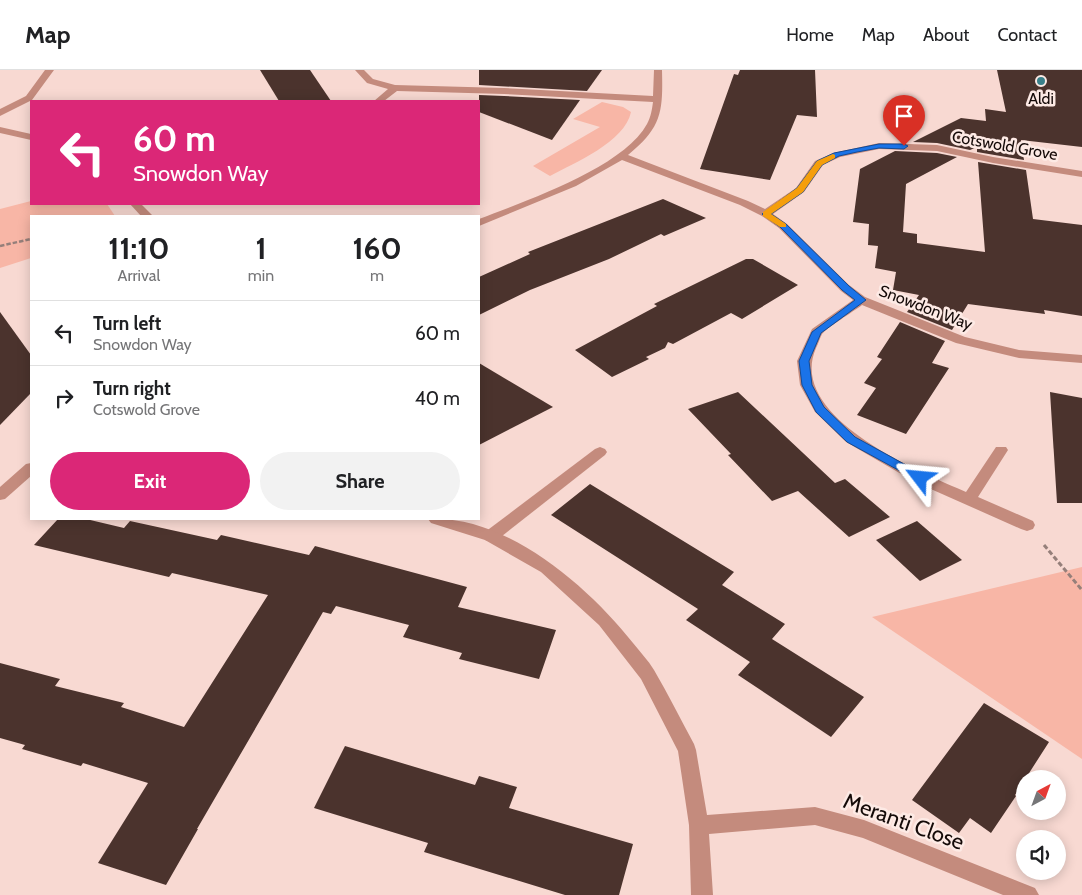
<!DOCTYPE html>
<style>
:root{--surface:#fff;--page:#f2f2f2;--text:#202124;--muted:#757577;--line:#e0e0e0;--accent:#db2777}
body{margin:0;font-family:Cabin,sans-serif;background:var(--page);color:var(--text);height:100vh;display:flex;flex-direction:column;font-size:19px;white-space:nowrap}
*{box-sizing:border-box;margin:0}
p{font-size:16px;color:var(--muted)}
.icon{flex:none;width:28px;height:28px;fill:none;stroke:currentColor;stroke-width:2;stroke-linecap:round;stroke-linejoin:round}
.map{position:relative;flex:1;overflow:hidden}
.drawer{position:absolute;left:30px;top:145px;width:450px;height:305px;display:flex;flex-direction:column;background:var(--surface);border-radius:0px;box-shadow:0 2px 12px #0003}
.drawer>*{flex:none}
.top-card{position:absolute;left:30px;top:30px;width:450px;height:105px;border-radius:0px;box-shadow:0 2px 12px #0003;background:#db2777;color:#fff;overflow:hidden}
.needle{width:32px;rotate:41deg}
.tools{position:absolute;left:1016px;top:700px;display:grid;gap:10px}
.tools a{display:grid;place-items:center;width:50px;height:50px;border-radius:50%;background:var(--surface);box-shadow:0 2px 12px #0003;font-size:25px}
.pin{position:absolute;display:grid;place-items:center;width:42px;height:42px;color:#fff;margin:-51px -21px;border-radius:50% 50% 50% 0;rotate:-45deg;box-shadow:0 0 5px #0007}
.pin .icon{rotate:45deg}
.me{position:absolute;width:55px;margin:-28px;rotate:299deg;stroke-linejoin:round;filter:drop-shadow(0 0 4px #0008)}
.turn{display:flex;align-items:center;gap:18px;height:105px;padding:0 20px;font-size:22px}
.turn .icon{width:65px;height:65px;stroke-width:2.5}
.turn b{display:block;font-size:35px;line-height:42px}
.eta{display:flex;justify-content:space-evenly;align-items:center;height:85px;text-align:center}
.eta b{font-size:30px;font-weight:800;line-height:35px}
.action{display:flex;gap:10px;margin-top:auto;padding:10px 20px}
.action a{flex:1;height:58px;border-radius:30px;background:var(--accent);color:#fff;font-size:20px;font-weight:800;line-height:58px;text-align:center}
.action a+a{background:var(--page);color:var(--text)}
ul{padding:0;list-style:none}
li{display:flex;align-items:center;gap:15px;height:65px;padding:0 20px;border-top:1px solid var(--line)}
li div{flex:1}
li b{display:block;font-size:19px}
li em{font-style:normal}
header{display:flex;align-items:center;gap:30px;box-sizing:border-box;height:70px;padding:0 25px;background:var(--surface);border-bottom:1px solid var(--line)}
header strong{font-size:24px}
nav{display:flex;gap:28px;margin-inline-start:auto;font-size:18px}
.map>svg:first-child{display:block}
</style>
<header>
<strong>Map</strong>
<nav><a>Home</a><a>Map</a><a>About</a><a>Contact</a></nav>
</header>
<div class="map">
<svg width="1082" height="825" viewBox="0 0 1082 825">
<rect width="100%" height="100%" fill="#f8d9d2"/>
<g fill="#f8b6a6">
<path d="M602 32 623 37 631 42C625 72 574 93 550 106L533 96 600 57 573 49Z"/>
<polygon points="31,131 31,134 107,134 115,146 31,146 31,188 0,198 0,139"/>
<polygon points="1082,497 1082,689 872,547"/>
</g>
<g fill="#4b332d">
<polygon points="260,0 310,0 331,31 279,31"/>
<polygon points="479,0 602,0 587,21 479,15"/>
<polygon points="740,0 815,0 817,47 797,45 770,110 700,99 734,4 738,5"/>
<polygon points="997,0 1082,0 1082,77 1021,70 1024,90 977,82 977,77 970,80 937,73 913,72 961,48 986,51 985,39 1006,42"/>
<polygon points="479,25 504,26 580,30 552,70 479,42"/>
<polygon points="895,81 937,83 957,87 906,114 903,162 917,164 917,173 985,182 978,92 1026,100 1033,149 1082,155 1082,246 1044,240 1045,244 968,234 952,260 907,242 919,225 893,220 896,202 875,198 878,176 868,175 869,154 853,152 860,99"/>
<polygon points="663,129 706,148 664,166 661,164 609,189 530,220 479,245 479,207 530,184 528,182"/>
<polygon points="746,189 753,189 798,215 742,249 731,243 673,274 668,272 665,278 646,287 649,289 612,307 575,280 657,236 654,234"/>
<polygon points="0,242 31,285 31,323 0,355"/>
<polygon points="900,252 945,271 932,293 949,298 906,364 857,345 876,318 864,313 882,289 877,287"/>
<polygon points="479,293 553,337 479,375"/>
<polygon points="738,322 835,413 845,409 890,447 849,467 798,421 772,431 728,385 731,384 688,339"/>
<polygon points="1050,322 1082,328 1082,433 1057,433"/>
<polygon points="590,414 734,502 722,515 785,554 772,569 864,627 831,667 738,605 750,592 686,550 698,539 551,445"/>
<polygon points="58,449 86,449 124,458 130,451 217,470 221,465 309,485 315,476 467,517 458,537 556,560 539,609 459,589 462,583 403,567 409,555 336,536 331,544 323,542 197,759 198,759 166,815 98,793 148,713 83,693 81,696 22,679 25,675 0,668 0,593 60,609 55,616 124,633 121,637 184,657 268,525 172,503 169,507 34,475"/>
<polygon points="917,451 962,490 920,511 876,470"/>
<polygon points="984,633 1049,672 1015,725 1016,726 991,763 970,748 959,763 912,730"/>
<polygon points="345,676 475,715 479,706 517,717 509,738 633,774 619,825 565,825 424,782 428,773 314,738"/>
</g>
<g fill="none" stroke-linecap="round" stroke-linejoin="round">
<polyline stroke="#957f7a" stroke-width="2.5" stroke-dasharray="4.5 2" stroke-linecap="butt" points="0,176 31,169"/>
<polyline stroke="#957f7a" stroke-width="3" stroke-dasharray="5 2.5" stroke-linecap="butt" points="1044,475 1082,520"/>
<polygon fill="#c48b7d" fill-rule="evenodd" points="600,377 605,379 607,382 605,385 497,470 491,472 485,470 483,466 485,462 595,379"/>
<g fill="#c48b7d" fill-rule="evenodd">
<polygon points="45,0 54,0 32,30 0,46 0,39 26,26"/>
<path d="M355 0H364L373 9 395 15 504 18 653 26 654 0H662C663 42 662 57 628 85L748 131 765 139 796 118 815 91 833 83 879 73 937 75 993 87 1082 101V107L993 93 937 81 879 79 840 87 823 95 804 122 773 144 787 154 849 215 865 227 965 267 1019 280 1082 285V293L1019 288 956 273 862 235C853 242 829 256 822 264 820 268 818 274 816 278 786 347 918 401 966 422L996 377H1006L1008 380 978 427 1033 451 1035 455 1033 459 1027 461 1021 459 915 412 846 372 815 342 800 315 797 291 812 259 853 230 841 221 779 158 762 146 740 135 622 90 576 116 479 156V149C525 131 623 98 647 54 651 47 652 39 653 32L504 24 397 21 384 31H374L388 19 367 13Z"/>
<polygon points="0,57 31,64 31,70 0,63"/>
<polygon points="130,134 141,134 153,146 141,146"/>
<polygon points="31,393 31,406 5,429 0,430 0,417 26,394"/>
<path d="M428 449C505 444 588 516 633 573 640 582 648 590 654 600 668 624 681 650 694 674L696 680 707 745 815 737 864 750 1035 818 1039 825H1003L863 768 815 755 709 764 713 825H691L689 755 678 681 641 609 599 555 541 502 485 470 431 453Z"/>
</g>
</g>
<polygon fill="#1a73e8" stroke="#114b97" points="879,74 904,74 908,76 904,79 879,78 857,82 839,86 822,95 803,122 771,144 786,154 849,216 866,230 821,263 809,291 812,315 824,337 855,367 924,405 926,408 920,412 847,372 816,342 802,315 799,291 812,262 855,230 842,220 780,157 762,144 797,118 817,91 834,83"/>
<polygon fill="#f59e0b" points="833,84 835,85 835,88 822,95 803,122 771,144 786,154 786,157 780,157 763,146 763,142 797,118 817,91"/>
<circle fill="#39808a" stroke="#fdeae5" stroke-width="2" cx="1041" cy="11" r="5"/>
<g text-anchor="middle" stroke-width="5" stroke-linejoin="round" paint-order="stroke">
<g font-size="16" fill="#140a08" stroke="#fdeae5">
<text x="1041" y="34">Aldi</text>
</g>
<g font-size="16" fill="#140a08" stroke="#fdeae5">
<text transform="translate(1005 75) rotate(10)" y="6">Cotswold Grove</text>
<text transform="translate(926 237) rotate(21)" y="6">Snowdon Way</text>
</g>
<g font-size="22" fill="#140a08" stroke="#fdeae5">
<text transform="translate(904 751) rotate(20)" y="8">Meranti Close</text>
</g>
</g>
</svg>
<div class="tools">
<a><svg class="needle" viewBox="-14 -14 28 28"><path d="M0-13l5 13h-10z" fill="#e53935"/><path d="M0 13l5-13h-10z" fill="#757577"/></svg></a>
<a><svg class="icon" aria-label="sound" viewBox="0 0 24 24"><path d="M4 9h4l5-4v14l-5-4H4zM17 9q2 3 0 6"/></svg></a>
</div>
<div class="pin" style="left:904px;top:76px;background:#d93025"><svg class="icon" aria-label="arrive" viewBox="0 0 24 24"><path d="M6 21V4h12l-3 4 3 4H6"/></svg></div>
<svg class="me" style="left:920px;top:408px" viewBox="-20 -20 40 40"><path d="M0-17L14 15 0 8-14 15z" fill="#1a73e8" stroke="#fff" stroke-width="4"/></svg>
<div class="top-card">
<div class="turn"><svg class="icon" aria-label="left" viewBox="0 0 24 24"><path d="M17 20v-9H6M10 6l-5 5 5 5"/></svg><div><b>60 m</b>Snowdon Way</div></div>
</div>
<section class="drawer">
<div class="eta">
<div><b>11:10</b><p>Arrival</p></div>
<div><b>1</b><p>min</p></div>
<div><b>160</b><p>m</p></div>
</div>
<ul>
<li><svg class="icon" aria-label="left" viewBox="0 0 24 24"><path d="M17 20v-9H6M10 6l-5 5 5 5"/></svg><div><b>Turn left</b><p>Snowdon Way</p></div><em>60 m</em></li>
<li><svg class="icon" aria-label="right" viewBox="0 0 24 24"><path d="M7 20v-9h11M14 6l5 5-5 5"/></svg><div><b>Turn right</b><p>Cotswold Grove</p></div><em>40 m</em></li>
</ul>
<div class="action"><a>Exit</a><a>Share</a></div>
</section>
</div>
